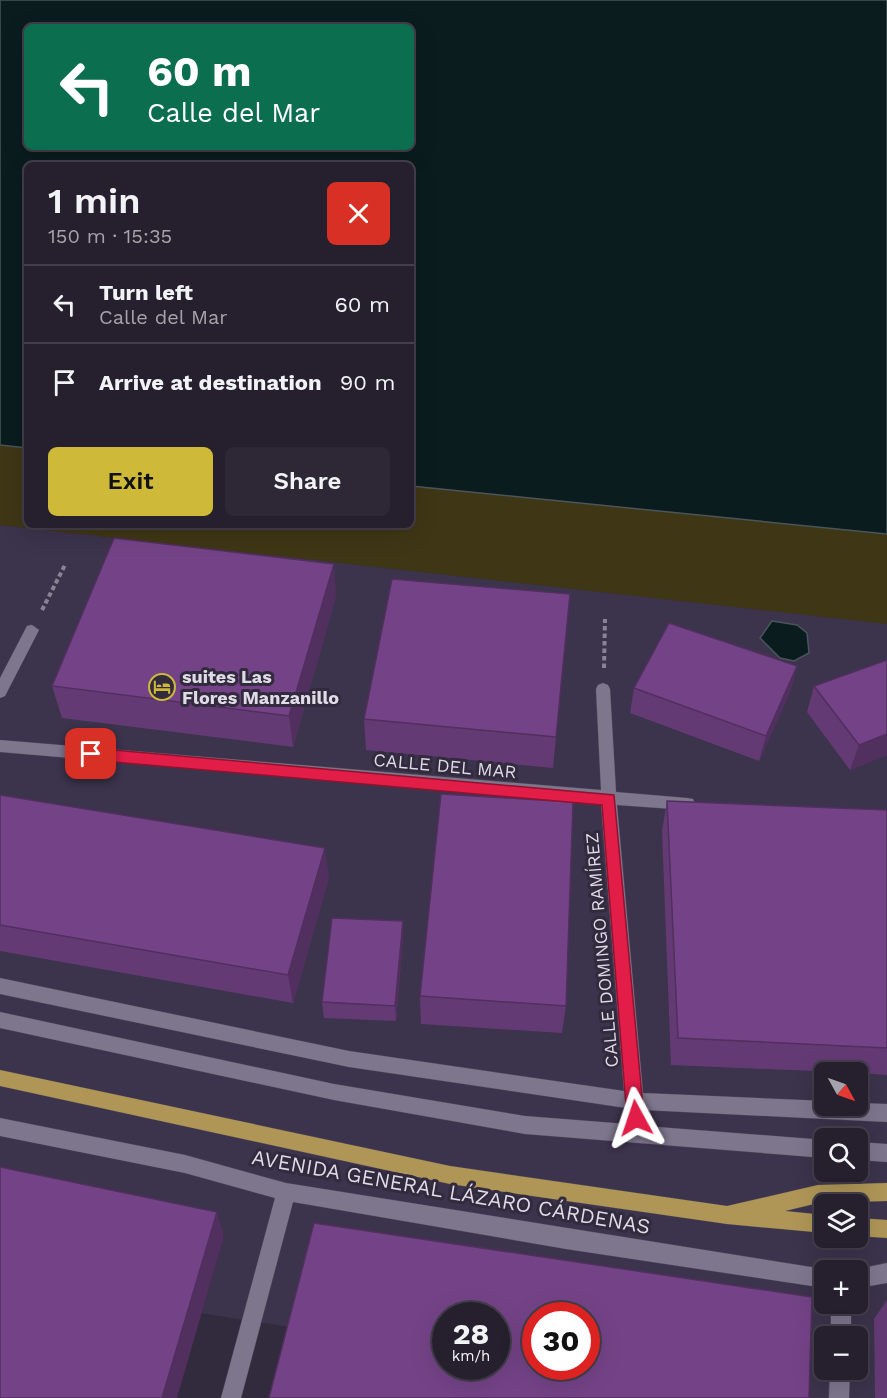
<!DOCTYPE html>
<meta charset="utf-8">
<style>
:root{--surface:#26202e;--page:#2e2836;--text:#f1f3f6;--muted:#a4a3aa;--line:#423e4a;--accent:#ceb938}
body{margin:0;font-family:"Work Sans",sans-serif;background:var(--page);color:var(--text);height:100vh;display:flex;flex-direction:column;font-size:22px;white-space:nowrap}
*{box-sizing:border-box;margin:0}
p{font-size:20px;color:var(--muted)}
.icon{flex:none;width:33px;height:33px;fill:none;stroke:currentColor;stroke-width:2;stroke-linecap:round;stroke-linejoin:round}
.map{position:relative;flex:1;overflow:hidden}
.details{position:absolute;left:24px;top:162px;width:390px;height:366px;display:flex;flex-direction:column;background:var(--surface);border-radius:9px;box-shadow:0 6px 24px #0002,0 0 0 2px var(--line)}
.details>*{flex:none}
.banner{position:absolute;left:24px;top:24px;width:390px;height:126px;border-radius:9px;box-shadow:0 6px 24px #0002,0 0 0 2px var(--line);background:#0b6e4f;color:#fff;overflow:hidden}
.needle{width:39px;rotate:130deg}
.buttons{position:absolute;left:814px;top:1062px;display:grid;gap:12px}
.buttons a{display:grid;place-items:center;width:54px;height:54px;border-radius:9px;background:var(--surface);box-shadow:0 6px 24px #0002,0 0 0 2px var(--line);font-size:30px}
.speed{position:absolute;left:432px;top:1302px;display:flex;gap:12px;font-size:30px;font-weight:700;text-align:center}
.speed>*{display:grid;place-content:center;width:78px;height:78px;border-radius:50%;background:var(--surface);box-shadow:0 6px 24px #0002,0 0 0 2px var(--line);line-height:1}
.speed small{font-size:15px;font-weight:400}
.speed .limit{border:9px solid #d22;background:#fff;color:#111}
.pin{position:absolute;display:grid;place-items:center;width:51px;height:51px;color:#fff;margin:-26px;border-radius:12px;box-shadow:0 3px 9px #0006}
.me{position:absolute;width:66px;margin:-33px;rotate:355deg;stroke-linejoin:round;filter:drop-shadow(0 0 4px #0008)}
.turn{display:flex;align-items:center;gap:21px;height:126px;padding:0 24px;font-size:27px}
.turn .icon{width:78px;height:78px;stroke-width:2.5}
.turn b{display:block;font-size:42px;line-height:51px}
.round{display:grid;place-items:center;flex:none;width:63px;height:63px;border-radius:9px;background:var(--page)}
.overview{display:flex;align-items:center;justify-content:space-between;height:102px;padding:0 24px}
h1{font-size:36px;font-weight:600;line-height:45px}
.button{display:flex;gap:12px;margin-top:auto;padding:12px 24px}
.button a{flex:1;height:69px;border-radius:9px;background:var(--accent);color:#111;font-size:24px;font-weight:600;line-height:69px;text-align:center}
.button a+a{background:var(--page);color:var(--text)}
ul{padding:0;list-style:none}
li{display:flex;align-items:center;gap:18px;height:78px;padding:0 24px;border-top:2px solid var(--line)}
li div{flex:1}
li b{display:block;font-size:22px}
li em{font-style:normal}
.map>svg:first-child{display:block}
</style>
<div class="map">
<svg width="887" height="1398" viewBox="0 0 887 1398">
<rect width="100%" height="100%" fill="#322b3e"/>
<path fill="#3c334c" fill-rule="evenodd" d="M0 525 887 623V1398H750L586 1366V1316H446L445 1351 148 1305 0 1272ZM825 1072H858V1106H825ZM825 1138H858V1172H825ZM825 1204H858V1238H825ZM825 1270H858V1304H825ZM825 1336H858V1370H825Z"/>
<polygon fill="#3f3616" points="0,445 27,448 27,525 411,525 411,486 887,534 887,624 0,525"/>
<g fill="#0a1c1e" stroke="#4a555a" stroke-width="1.5" fill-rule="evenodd">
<path d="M0 0H887V534L411 486V165H27V448L0 445ZM27 27H411V147H27Z"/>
<polygon points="772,621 797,625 807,633 809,653 794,661 780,658 760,638"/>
</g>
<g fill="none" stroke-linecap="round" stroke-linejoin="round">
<defs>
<g id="minor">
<polygon points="32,625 39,630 5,696 0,698 0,678 27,626"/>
<polygon points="603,683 608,685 610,689 616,792 687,798 693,799 695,804 693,809 687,810 617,805 643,1093 825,1101 825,1106 858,1106 858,1103 887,1104 887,1122 644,1110 645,1126 825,1140 825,1158 525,1134 334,1100 0,1028 0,1012 334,1084 525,1116 627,1124 626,1108 349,1067 0,994 0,978 349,1051 624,1091 601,803 0,752 0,740 601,790 596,689 598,685"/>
<polygon points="0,1118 185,1155 286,1183 830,1270 825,1270 825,1288 566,1249 293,1202 241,1398 221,1398 275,1198 185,1173 0,1136"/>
<polygon points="858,1142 887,1144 887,1162 858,1160"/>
<polygon points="887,1263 887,1283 858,1288 858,1270 853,1270"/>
<rect x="831" y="1304" width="20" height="32"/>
<polygon points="830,1370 850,1370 849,1398 829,1398"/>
</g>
<g id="major">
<polygon points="0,1070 450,1166 727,1206 818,1185 887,1183 887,1201 818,1203 785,1211 825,1215 825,1233 727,1224 450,1184 0,1086"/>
<polygon points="858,1218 887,1220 887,1238 858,1236"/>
</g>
</defs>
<use href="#minor" stroke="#4d4757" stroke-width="1"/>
<use href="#major" stroke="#4d4757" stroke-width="1"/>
<g stroke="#898493" stroke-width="4" stroke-dasharray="4.5 3" stroke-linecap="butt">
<polyline points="42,610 65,565"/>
<polyline points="604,668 605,619"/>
</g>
<use href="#minor" fill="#7e768d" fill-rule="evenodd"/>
<use href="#major" fill="#af9657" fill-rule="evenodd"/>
</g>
<g fill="#643a74">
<polygon points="570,594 553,768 366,750 364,719"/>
<polygon points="336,596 293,747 62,718 52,686"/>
<polygon points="887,660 887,755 850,770 807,712 814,686"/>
<polygon points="797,666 790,692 759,761 630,713 634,688"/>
<polygon points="0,795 329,877 293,1003 0,951"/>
<polygon points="667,801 887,810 887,1075 858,1073 858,1072 838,1072 671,1065 662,831"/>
<polygon points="403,937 396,1021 324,1018 322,1002"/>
<polygon points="420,996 566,1006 562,1033 421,1024"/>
<polygon points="887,1300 887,1398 875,1398 874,1319"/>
</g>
<g fill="#512f5e">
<polygon points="334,564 336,596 293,747 289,716"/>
<polygon points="797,666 790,692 759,761 766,736"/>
<polygon points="887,734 887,755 850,770 859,745"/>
<polygon points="325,848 329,877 293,1003 288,975"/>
<polygon points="403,921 403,937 396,1021 395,1006"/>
<polygon points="217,1212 224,1236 177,1398 162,1398"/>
</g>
<g fill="#744387" stroke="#512f5e" stroke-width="1.5" fill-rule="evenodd">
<polygon points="114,538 334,564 289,716 52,686"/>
<polygon points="392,579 570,594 556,737 364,719"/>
<polygon points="669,623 797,666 766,736 634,688"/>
<polygon points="887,660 887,734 859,745 814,686"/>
<polygon points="441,794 573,802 566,1006 420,996"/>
<polygon points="0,795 325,848 288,975 0,925"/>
<polygon points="667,801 887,810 887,1048 678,1038"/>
<polygon points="332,918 403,921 395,1006 322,1002"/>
<polygon points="0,1167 217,1212 162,1398 0,1398"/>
<path d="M314 1223 812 1297 809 1398H269ZM446 1316H496V1366H446ZM536 1316H586V1366H536Z"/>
</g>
<polygon fill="#e11d48" stroke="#92132f" stroke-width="1.5" points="91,748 614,795 644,1118 641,1123 636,1126 630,1123 627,1118 602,805 91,760 86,758 84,754 86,750"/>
<defs>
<symbol id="hotel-ring" viewBox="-11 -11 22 22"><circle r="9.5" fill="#322b3e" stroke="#ceb938" stroke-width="1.5"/><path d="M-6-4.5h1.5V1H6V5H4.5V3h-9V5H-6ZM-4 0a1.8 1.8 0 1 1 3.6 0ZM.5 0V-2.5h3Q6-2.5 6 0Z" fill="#ceb938"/></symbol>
</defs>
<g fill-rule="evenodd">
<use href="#hotel-ring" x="147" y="672" width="30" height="30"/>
</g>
<g text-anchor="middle" stroke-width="6" stroke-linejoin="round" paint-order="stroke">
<g font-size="18" font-weight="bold" fill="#dfdbe7" stroke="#322b3e" text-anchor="start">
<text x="182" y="683">suites Las<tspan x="182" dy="21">Flores Manzanillo</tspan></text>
</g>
<g font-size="18" fill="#dfdbe7" stroke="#322b3e">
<text transform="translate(445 766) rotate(5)" y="6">CALLE DEL MAR</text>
<text transform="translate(602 950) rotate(-95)" y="6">CALLE DOMINGO RAMÍREZ</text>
</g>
<g font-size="21" fill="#dfdbe7" stroke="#322b3e">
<text transform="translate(451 1192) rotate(10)" y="7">AVENIDA GENERAL LÁZARO CÁRDENAS</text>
</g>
</g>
</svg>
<div class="buttons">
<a><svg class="needle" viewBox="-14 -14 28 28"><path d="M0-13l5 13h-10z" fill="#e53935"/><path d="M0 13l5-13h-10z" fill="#a4a3aa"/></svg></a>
<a><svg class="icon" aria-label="search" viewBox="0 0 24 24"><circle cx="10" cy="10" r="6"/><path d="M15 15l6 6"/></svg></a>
<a><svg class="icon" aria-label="layers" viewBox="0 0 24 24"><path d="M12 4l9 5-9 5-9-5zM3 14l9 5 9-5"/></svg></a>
<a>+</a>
<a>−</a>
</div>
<div class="speed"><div>28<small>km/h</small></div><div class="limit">30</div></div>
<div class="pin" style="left:91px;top:754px;background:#d93025"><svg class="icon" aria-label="arrive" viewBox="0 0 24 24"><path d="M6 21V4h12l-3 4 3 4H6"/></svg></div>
<svg class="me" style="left:636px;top:1118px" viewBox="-20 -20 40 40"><path d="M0-17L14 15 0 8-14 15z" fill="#e11d48" stroke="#fff" stroke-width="4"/></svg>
<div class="banner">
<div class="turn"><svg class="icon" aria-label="left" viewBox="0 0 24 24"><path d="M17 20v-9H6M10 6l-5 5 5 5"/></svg><div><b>60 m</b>Calle del Mar</div></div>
</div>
<section class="details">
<div class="overview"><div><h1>1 min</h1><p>150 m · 15:35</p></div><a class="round" style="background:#d93025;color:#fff"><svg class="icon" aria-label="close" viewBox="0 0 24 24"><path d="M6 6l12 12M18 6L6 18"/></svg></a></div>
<ul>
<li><svg class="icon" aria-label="left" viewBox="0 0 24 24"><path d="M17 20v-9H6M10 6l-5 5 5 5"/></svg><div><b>Turn left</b><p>Calle del Mar</p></div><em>60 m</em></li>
<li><svg class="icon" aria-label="arrive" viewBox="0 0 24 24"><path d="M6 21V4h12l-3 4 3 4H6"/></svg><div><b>Arrive at destination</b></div><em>90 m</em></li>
</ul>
<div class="button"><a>Exit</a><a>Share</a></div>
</section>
</div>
